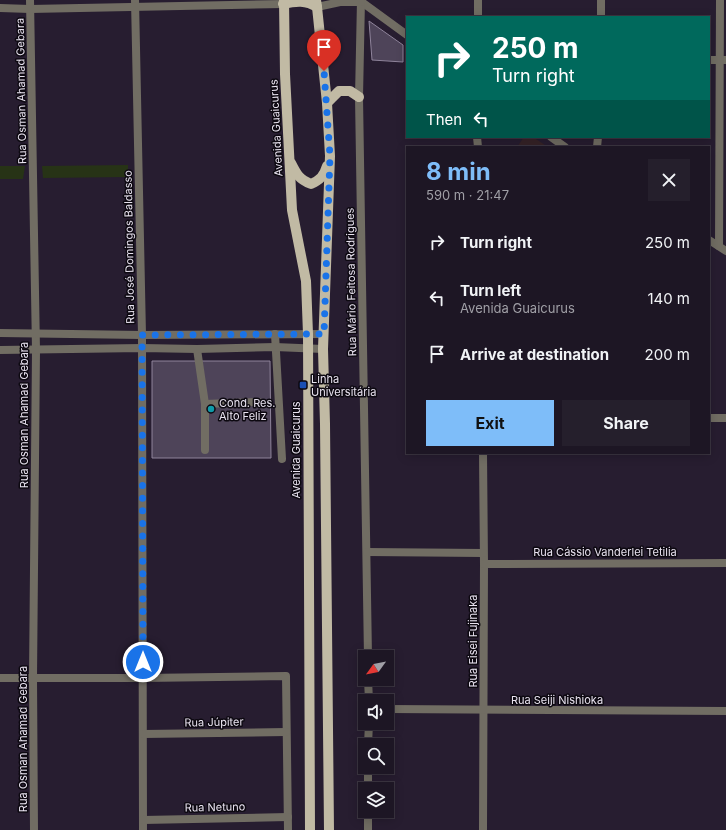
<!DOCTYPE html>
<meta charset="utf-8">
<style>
:root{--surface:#1d1624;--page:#251f2c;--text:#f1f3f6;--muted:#a09fa6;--line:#3b3541;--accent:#7ebdf9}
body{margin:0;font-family:Inter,sans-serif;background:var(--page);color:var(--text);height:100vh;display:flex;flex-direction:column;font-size:15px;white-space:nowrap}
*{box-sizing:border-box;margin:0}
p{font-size:13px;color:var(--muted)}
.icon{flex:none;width:22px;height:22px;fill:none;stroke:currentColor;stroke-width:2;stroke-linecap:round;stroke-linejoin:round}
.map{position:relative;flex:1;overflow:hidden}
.sheet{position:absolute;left:406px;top:146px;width:304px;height:308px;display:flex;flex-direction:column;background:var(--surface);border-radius:0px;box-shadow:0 2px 10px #0003,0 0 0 1px var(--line)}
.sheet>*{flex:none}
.guide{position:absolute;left:406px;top:16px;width:304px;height:122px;border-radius:0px;box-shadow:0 2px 10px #0003,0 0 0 1px var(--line);background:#00695c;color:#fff;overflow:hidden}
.needle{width:26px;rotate:237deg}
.tools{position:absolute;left:358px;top:650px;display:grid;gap:8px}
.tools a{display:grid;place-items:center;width:36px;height:36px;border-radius:0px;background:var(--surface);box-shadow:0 2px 10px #0003,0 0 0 1px var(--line);font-size:20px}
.pin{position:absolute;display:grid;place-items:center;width:34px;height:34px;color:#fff;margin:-41px -17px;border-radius:50% 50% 50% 0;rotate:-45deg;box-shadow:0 0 4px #0007}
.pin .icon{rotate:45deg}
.me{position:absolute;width:44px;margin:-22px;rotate:0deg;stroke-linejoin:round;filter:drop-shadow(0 0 3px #0008)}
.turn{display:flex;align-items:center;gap:14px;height:84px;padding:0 20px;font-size:18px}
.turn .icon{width:52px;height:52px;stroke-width:2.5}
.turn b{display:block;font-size:28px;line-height:34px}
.then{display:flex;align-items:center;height:38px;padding:0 20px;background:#0003;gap:8px;font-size:15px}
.round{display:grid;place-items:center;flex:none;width:42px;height:42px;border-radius:0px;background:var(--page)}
.headline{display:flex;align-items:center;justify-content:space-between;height:68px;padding:0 20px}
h1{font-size:24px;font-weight:700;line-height:30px;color:var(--accent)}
.primary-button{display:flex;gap:8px;margin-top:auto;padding:8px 20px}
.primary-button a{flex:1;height:46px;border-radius:0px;background:var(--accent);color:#111;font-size:16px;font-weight:700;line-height:46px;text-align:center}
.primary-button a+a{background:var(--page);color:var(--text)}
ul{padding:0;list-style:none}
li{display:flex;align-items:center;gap:12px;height:56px;padding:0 20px}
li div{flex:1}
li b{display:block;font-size:15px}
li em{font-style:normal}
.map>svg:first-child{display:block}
</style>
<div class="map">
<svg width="726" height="830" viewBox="0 0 726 830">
<rect width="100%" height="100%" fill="#271d30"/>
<polygon fill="#362328" points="524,137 533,137 548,147 517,147"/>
<g fill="#273316">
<polygon points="128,165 128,177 43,178 42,166"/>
<polygon points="0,166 25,166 23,179 0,179"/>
</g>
<g fill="#4e4459" stroke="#8f849b">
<polygon points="369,21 403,45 403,62 372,60"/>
<polygon points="152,361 270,361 271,458 152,458"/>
</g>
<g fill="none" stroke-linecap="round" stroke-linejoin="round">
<g stroke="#716d63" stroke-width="8">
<polyline points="30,0 36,350 33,678 34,830"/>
<polyline points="135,0 142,335 143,830"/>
<polyline points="359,0 407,35"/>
<polyline points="361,0 359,97 368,657"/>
<polyline points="601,0 601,17"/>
<polyline points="317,7 340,2 361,2"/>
<polyline points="0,8 30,9 283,4"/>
<polyline points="478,17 478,0"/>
<polyline points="709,60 726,60"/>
<polyline points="477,137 478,147"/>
<polyline points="551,137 565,147"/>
<polyline points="597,147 598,137"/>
<polyline points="709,240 726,251"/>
<polyline points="719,246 720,0"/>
<polyline points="275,334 282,459"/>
<polyline points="197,349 205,404 205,450"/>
<polyline points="205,404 259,402"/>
<polyline points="709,418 726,418"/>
<polyline points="483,453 484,564 483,830"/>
<polyline points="367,552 483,553"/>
<polyline points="484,564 726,563"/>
<polyline points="0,678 143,678 286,676 288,830"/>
<polyline points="368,679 369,701"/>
<polyline points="387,709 726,711"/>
<polyline points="143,734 286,732"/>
<polyline points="368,745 369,723"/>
<polyline points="368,789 368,767"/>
<polyline points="143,820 288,817"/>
<polyline points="368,830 368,811"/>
</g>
<g stroke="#716d63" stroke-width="8">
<polyline points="0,333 142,335 323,334"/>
<polyline points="0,350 142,348 197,349 275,347 323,349"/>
</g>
<g stroke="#c1baa4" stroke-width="10">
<polyline points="284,0 285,74 292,210 306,281 308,334 310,830"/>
<polyline points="316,0 317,7 327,103 330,156 323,349 325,424 329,830"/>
<path d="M283 4C296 1 306 0 317 7"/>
<polyline points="327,103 339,91 350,91 359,97"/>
<path d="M291 163C297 175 299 179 311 184 320 180 324 176 327 166"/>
</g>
</g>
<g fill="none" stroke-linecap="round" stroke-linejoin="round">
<polyline stroke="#1a73e8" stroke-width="7" stroke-dasharray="0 12.6" points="143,662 142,335 324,334 330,156 324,71"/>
</g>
<rect fill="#1a4fb4" stroke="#0d0911" stroke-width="1.5" x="299" y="381" width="8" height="8" rx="2"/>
<circle fill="#0f9aa8" stroke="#0d0911" stroke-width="1.5" cx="211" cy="409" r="4"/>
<g text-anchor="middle" stroke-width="3" stroke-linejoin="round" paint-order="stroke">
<g font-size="11" fill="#e9e3f0" stroke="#0d0911">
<text transform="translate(21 91) rotate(-91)" y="4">Rua Osman Ahamad Gebara</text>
<text transform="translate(276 128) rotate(-93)" y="4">Avenida Guaicurus</text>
<text transform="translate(129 247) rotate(-91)" y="4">Rua José Domingos Baldasso</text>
<text transform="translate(351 282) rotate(-91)" y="4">Rua Mário Feitosa Rodrigues</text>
<text transform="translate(24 415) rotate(-90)" y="4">Rua Osman Ahamad Gebara</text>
<text transform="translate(296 450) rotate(-90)" y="4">Avenida Guaicurus</text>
<text x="605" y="556">Rua Cássio Vanderlei Tetilia</text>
<text transform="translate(473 641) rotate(-90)" y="4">Rua Eisei Fujinaka</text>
<text x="557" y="704">Rua Seiji Nishioka</text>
<text transform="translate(214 722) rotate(-1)" y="4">Rua Júpiter</text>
<text transform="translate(23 739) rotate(-90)" y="4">Rua Osman Ahamad Gebara</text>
<text transform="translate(215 807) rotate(-1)" y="4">Rua Netuno</text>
</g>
<g font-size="11" fill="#e9e3f0" stroke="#0d0911" text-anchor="start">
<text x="311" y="383">Linha<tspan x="311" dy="13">Universitária</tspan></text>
<text x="219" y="407">Cond. Res.<tspan x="219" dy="13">Alto Feliz</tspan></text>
</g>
</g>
</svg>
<div class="tools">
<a><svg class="needle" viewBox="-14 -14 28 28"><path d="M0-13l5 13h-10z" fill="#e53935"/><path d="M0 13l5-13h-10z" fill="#a09fa6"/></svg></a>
<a><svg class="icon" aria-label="sound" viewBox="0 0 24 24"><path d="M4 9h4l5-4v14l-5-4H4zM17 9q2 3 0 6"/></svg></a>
<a><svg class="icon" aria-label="search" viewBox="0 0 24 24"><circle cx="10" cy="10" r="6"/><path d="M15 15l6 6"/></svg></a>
<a><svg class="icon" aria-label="layers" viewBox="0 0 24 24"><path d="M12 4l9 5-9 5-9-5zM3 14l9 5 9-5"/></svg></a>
</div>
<div class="pin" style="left:324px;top:71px;background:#d93025"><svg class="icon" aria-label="arrive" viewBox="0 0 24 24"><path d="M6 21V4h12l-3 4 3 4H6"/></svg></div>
<svg class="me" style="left:143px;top:662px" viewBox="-20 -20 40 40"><circle r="17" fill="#1a73e8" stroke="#fff" stroke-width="3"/><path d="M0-11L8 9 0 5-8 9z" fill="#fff"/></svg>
<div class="guide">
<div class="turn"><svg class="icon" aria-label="right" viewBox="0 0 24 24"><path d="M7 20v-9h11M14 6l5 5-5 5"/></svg><div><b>250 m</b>Turn right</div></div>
<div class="then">Then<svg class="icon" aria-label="left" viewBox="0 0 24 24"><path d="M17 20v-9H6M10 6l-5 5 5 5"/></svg></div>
</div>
<section class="sheet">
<div class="headline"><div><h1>8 min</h1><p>590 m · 21:47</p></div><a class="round"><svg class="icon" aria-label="close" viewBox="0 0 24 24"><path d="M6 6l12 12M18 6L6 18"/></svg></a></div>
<ul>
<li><svg class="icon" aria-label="right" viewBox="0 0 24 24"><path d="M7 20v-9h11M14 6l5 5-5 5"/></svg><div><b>Turn right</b></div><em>250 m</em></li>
<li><svg class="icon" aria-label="left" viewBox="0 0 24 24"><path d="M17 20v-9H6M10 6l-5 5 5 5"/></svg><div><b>Turn left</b><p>Avenida Guaicurus</p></div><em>140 m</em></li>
<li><svg class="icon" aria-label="arrive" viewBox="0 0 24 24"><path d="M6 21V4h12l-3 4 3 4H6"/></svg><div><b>Arrive at destination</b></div><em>200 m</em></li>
</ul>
<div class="primary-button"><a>Exit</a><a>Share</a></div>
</section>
</div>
